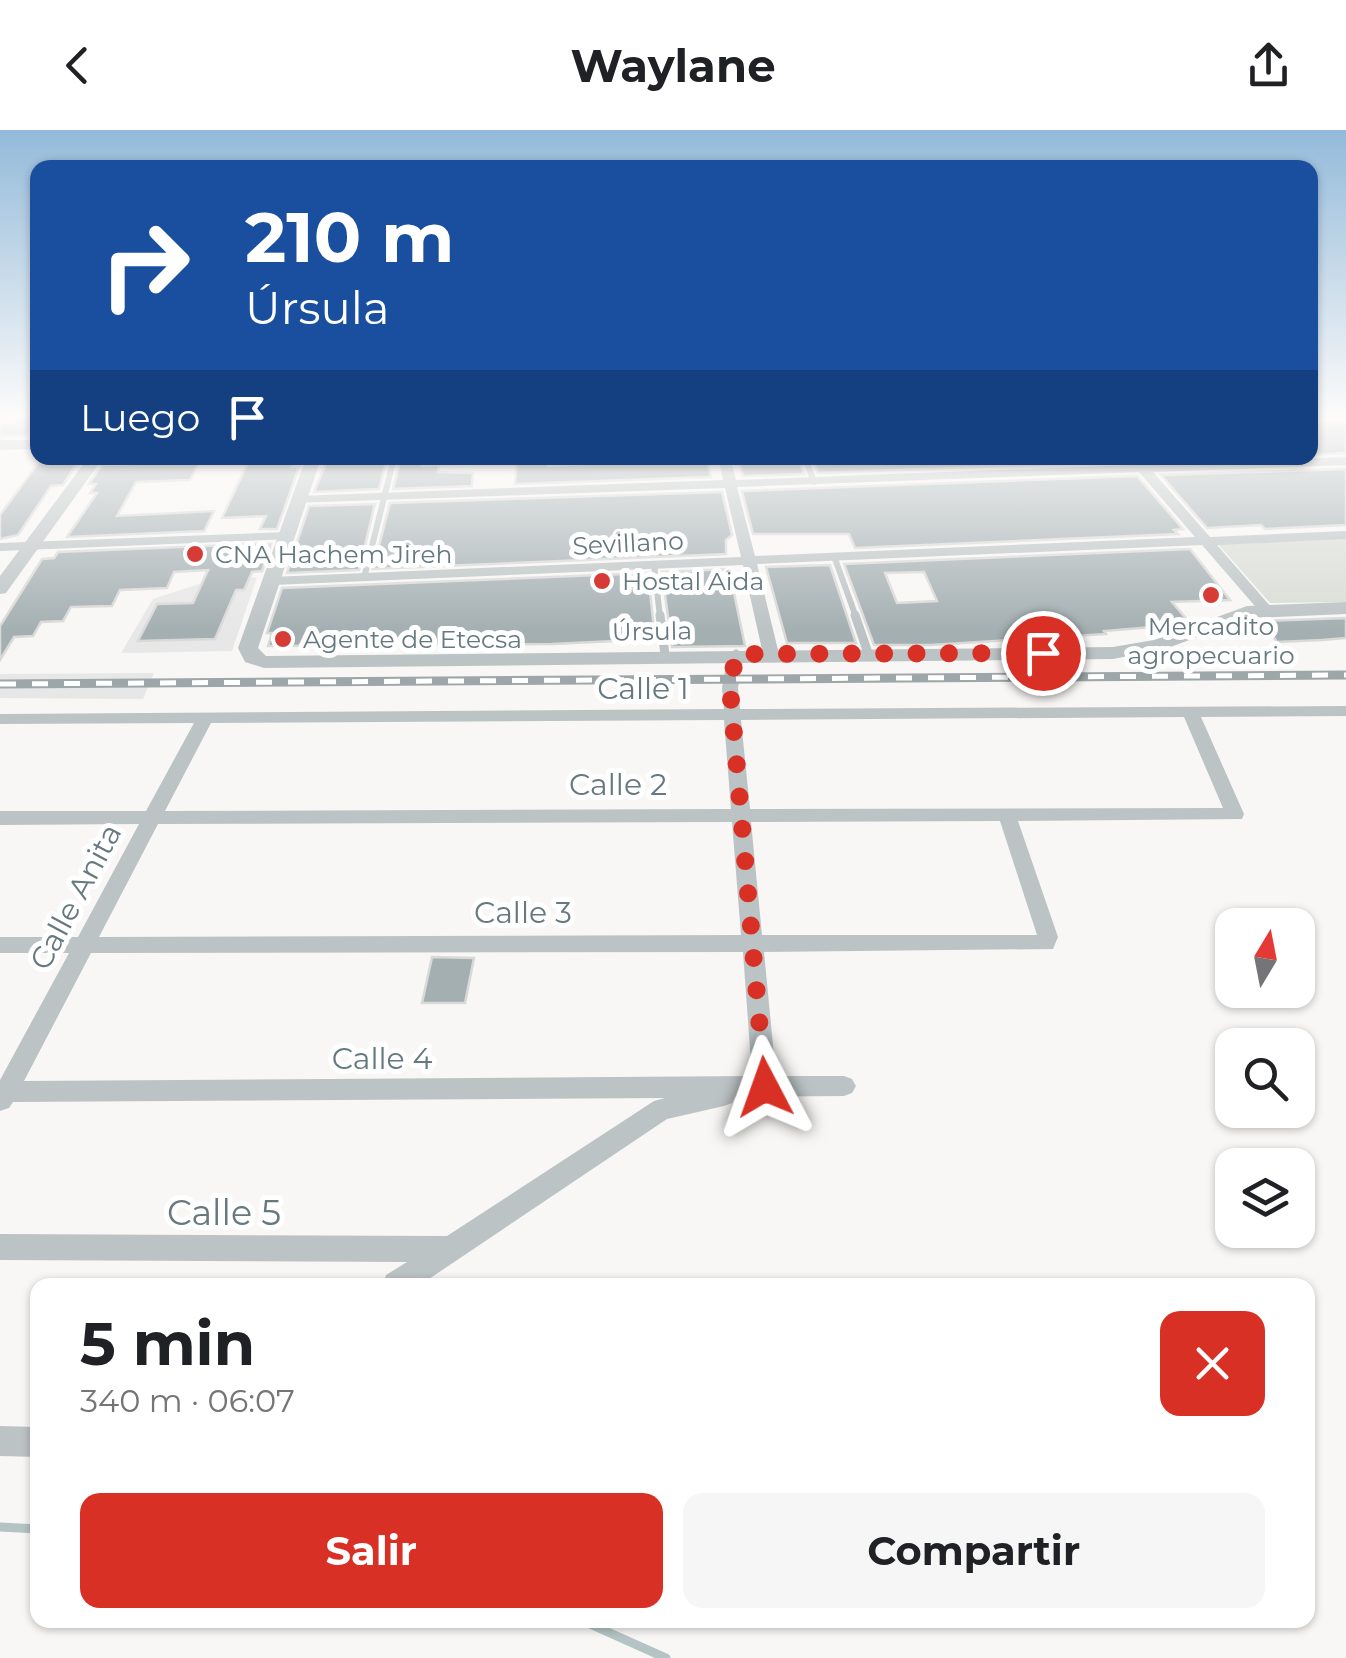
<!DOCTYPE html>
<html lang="es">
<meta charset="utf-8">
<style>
:root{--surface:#fff;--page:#f6f6f6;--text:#202124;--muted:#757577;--accent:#d93025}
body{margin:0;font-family:Montserrat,sans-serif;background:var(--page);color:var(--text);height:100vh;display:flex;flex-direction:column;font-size:38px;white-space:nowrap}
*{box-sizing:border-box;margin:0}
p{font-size:32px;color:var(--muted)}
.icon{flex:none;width:55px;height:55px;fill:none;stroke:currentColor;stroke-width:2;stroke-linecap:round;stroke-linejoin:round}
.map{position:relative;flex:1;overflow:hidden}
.panel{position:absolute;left:30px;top:1148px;width:1285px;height:350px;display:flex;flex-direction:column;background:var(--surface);border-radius:20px;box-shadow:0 2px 8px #0004}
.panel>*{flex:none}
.hud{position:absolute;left:30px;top:30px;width:1288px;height:305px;border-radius:20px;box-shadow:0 2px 8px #0004;background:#1a4fa0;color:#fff;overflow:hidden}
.needle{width:65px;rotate:10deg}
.buttons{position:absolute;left:1215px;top:778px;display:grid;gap:20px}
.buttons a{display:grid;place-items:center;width:100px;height:100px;border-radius:20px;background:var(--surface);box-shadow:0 2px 8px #0004;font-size:50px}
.pin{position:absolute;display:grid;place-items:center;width:85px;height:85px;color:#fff;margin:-42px;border:5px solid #fff;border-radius:50%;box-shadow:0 2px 10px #0007}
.me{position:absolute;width:110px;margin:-55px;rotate:356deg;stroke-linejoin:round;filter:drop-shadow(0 0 8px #0008)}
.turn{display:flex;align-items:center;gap:35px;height:210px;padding:0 50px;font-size:45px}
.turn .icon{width:130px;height:130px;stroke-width:2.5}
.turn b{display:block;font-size:70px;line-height:85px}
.then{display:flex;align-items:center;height:95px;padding:0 50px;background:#0003;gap:20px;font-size:38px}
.round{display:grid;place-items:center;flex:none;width:105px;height:105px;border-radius:20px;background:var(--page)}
.headline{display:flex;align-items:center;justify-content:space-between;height:170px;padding:0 50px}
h1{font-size:60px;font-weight:700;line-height:75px}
.primary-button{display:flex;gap:20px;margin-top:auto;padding:20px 50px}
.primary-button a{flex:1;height:115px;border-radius:20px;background:var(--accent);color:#fff;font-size:40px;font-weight:700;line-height:115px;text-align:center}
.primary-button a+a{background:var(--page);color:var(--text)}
header{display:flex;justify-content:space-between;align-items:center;height:130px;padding:0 50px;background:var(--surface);font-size:45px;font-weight:700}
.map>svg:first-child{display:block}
</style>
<header><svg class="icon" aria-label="back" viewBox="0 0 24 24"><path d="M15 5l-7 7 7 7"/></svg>Waylane<svg class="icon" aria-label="share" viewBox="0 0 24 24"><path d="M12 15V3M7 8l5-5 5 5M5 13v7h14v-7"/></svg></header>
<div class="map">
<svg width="1346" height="1528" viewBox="0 0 1346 1528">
<rect width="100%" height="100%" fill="#f8f7f5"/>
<g fill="#e6e7e6">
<polygon points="257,447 232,521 121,523 153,469 202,453"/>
<polygon points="154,543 143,569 0,568 0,544"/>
</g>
<polygon fill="#d9dcd5" points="1346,408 1346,472 1270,473 1217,413"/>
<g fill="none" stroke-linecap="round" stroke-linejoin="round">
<g stroke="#b4c4c4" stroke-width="9">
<polyline points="0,1397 38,1399"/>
<polyline points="581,1490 666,1528"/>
</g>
</g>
<g fill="#a4afb2" stroke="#d9d9d8" stroke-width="2.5" fill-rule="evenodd">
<polygon points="18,287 38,287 38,291 25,306 0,306 0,295 13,294"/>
<polygon points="1346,291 1346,323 1310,325 1310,293"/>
<polygon points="42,328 80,328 63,355 51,356 18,405 0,409 0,385"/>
<polygon points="144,328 202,328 190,350 136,352 117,386 214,381 204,401 67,407 97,363 90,363 96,354 89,354 102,335 141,334"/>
<polygon points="250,328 294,328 292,337 299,337 277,399 260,399 266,386 222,388"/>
<polygon points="370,328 387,328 379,359 314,362 328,329"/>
<polygon points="401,328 422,328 422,336 439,335 438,342 473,343 472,356 393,359"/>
<polygon points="517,328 548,328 548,336 707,328 711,347 515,354"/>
<polygon points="738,328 798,328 804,344 743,346"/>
<polygon points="812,328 1080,328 1084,333 818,343"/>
<polygon points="1346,339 1346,395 1283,398 1265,399 1261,395 1207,398 1161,345"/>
<polygon points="1137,346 1183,399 1174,400 1178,404 855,418 849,404 753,404 742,361"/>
<polygon points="722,362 732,405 726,410 726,424 373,439 390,373"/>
<polygon points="375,374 359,440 287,443 309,376"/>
<polygon points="254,414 271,414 262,441 252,442 244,460 236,460 215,509 138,511 157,474 193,473 208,440 174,442 167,458 120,460 112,476 71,477 63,491 41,492 33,506 14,507 0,530 0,496 42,429 54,428 58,422"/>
<path d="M1190 419 1230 470 1172 472 1188 491 1150 493 1153 497 1104 501 1106 504 931 515H874L844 434ZM924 442 937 471 897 473 885 443Z"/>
<polygon points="830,435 856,513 787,513 766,437"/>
<polygon points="729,439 745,516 672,517 662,442"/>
<polygon points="648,443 655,509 552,514 268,516 272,503 267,503 282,458"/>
<polygon points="1346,488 1346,508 1322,510 1277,512 1262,491"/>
<polygon points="432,827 474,828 465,873 422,873"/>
</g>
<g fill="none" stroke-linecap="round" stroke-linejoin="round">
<g stroke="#bcc3c4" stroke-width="6">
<polyline points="805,328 814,352"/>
<polyline points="834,426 856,487"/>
<polyline points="654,434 660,487"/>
<polyline points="364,448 394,328"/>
</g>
<g stroke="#bcc3c4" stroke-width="9">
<polyline points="660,485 665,525"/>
<polyline points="855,485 868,523"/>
</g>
<g fill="#bcc3c4" fill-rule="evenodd">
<path d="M1346 327V335L1153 342 1210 407 1346 401V409L1217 415 1271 477V483H1261L1202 415 757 434 779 524 771 529 763 524 743 435 272 455 265 451 272 447 741 427 725 358 293 373V367L298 366 723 350 718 328H730L736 350 1133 335 1134 330 1138 329 1146 335ZM1139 342 1195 407 755 426 737 357Z"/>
<polygon points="287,402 294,406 292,409 0,421 0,413"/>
<path d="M736 519 744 524 738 558 740 579 1346 576V586L1201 587 1244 684 1242 689 1018 691 1058 807 1053 819 764 822 776 946H844L852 949 856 956 852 963 844 966 735 967 732 973 724 976 667 989 420 1155H383L386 1145 407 1132 0 1130V1104L447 1106 654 971 665 968 13 972 9 978 0 981V950L69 823H0V807H78L139 694 0 695V681H146L194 593 0 594V584L724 579 722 558 728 524ZM1184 587 1223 678 750 679 741 590ZM724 590 731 679 165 681 211 593ZM1000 691 1037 805H762L751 692ZM732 692 741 805 99 807 158 694ZM743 822 752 946 24 951 91 823Z"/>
<polygon points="0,1296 38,1297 38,1327 0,1326"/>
</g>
<g fill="#bcc3c4" fill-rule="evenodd">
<polygon points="0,310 38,310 38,319 0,320"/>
<polygon points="88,328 103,328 6,463 0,464 0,446"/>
<polygon points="306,328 321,328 258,518 266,526 1113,517 1154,510 1247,476 1346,472 1346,484 1249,488 1165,519 1113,529 264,538 245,532 238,518"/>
</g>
<defs>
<polyline id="rail" points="0,554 1346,545"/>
</defs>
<use href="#rail" stroke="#9da6a9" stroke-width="9"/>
<use href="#rail" stroke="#fff" stroke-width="5" stroke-dasharray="16" stroke-linecap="butt"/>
</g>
<linearGradient id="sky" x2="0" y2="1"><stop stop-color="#93bada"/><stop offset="0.57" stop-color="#fcfbfa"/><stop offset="1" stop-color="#fcfbfa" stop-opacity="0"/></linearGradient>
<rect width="1346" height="501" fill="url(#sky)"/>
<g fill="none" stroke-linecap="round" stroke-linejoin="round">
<polyline stroke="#d93025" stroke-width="18" stroke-dasharray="0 32.4" points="765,957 730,558 736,524 1043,523"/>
</g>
<g fill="#d73b36" stroke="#fff" stroke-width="4">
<circle cx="195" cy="424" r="10"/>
<circle cx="602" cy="451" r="10"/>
<circle cx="1211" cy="465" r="10"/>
<circle cx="283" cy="509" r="10"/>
</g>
<g text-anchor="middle" stroke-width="10" stroke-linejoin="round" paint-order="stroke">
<g font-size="25" fill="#65797e" stroke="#fff">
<text transform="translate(628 413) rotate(-3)" y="9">Sevillano</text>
<text transform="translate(652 501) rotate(-1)" y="9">Úrsula</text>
</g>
<g font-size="25" fill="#65797e" stroke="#fff" text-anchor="start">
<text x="215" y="433">CNA Hachem Jireh</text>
<text x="622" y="460">Hostal Aida</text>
<text x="1211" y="505" text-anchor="middle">Mercadito<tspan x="1211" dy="29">agropecuario</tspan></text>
<text x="303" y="518">Agente de Etecsa</text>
</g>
<g font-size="30" fill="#65797e" stroke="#fff">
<text x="643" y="569">Calle 1</text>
<text x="618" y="665">Calle 2</text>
<text transform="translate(76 767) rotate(-62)" y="10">Calle Anita</text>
<text x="523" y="793">Calle 3</text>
<text x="382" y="939">Calle 4</text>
</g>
<g font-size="35" fill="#65797e" stroke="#fff">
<text x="224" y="1095">Calle 5</text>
</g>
</g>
</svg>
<div class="buttons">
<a><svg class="needle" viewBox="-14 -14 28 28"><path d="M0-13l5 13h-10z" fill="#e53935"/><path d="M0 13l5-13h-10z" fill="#757577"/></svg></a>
<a><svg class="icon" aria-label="search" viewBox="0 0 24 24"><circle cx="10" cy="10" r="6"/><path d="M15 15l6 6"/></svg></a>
<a><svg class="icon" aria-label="layers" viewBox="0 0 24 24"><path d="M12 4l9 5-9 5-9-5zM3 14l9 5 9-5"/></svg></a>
</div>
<div class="pin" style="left:1043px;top:523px;background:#d93025"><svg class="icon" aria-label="arrive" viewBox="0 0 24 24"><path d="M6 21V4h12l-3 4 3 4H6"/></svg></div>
<svg class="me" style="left:765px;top:957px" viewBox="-20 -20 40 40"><path d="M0-17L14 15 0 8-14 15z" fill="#d93025" stroke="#fff" stroke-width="4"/></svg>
<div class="hud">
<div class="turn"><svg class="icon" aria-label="right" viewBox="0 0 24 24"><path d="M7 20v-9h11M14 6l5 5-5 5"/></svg><div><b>210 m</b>Úrsula</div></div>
<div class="then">Luego<svg class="icon" aria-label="arrive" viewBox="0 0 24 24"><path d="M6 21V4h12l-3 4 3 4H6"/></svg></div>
</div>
<section class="panel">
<div class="headline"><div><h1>5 min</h1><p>340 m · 06:07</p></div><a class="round" style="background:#d93025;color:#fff"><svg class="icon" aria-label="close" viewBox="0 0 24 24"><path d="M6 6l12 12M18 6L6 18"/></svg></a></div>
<div class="primary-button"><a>Salir</a><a>Compartir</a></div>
</section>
</div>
